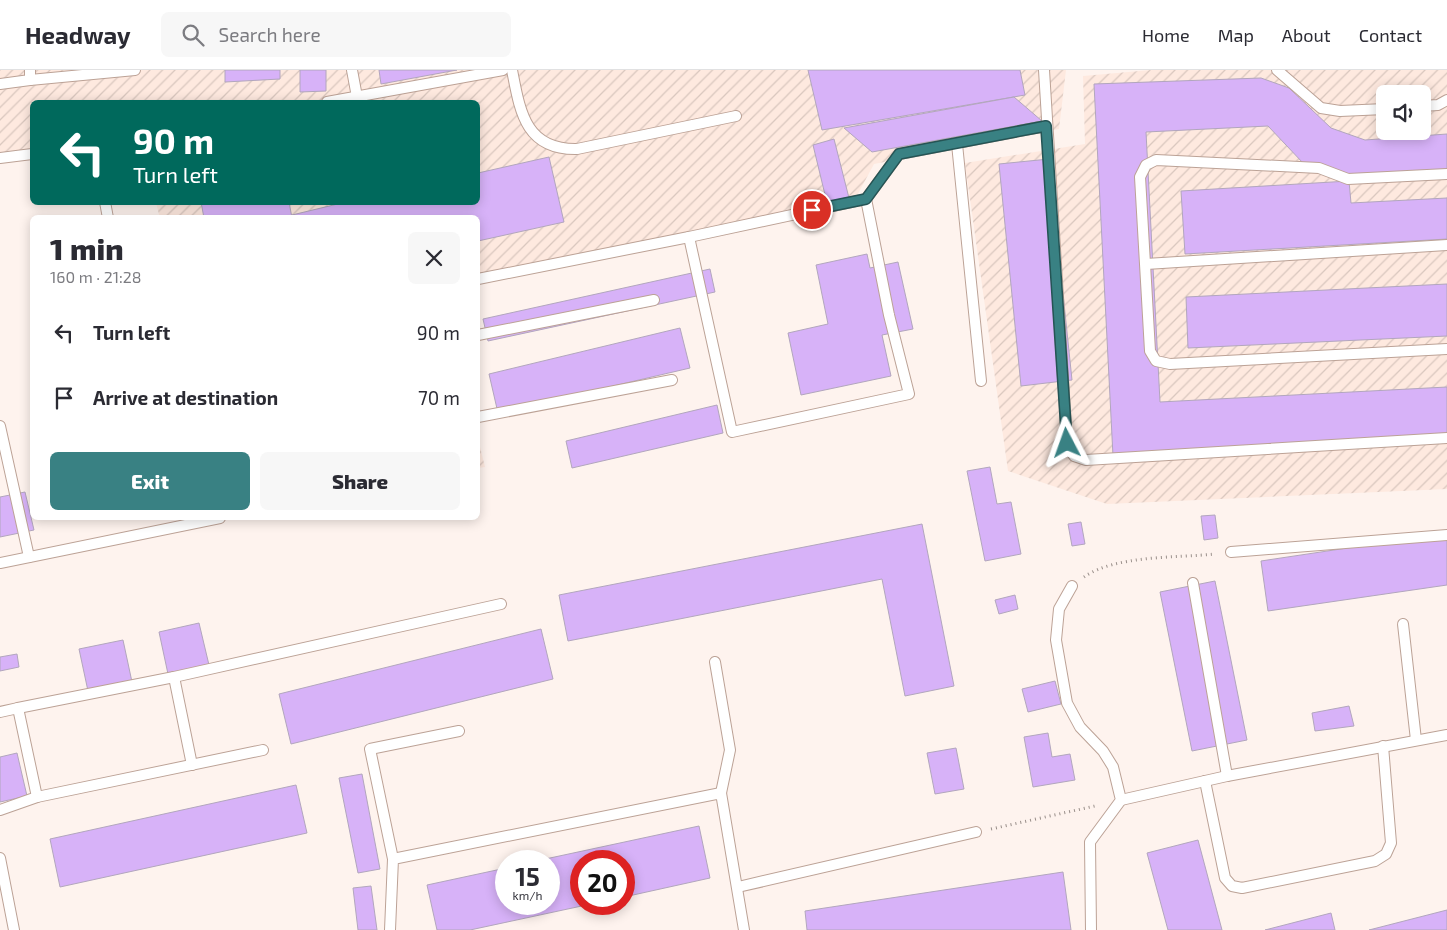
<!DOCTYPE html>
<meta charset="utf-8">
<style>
:root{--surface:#fff;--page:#f7f7f7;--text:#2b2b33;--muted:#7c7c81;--line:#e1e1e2;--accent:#398183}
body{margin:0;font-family:"Exo 2",sans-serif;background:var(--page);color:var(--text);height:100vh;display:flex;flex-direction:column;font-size:19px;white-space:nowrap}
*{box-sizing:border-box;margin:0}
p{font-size:16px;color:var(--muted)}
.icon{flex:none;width:28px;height:28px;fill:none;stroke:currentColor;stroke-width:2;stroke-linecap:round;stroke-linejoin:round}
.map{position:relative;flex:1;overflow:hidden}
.sheet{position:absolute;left:30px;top:145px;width:450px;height:305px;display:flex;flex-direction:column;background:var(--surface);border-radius:8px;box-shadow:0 2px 12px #0003}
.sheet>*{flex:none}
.guide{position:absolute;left:30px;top:30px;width:450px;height:105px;border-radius:8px;box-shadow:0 2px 12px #0003;background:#00695c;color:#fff;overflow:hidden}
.tools{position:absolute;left:1376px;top:15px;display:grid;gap:10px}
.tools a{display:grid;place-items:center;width:55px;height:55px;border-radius:8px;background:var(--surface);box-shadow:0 2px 12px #0003;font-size:25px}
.speed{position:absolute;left:495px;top:780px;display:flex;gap:10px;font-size:25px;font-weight:700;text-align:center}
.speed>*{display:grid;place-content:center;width:65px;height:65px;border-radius:50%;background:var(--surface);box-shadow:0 2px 12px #0003;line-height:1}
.speed small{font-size:12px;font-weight:400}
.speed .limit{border:8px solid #d22;background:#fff;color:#111}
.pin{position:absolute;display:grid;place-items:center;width:42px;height:42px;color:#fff;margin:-21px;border:2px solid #fff;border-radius:50%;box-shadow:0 1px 5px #0007}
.me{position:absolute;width:55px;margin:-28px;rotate:356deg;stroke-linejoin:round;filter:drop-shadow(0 0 4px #0008)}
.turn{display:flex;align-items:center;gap:18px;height:105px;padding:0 20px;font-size:22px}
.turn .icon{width:65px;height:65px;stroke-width:2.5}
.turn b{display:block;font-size:35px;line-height:42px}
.round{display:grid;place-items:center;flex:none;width:52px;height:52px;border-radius:8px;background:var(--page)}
.overview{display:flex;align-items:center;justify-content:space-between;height:85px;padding:0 20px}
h1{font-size:30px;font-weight:800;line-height:38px}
.button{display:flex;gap:10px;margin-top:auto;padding:10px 20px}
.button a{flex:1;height:58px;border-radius:8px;background:var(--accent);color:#fff;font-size:20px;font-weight:800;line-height:58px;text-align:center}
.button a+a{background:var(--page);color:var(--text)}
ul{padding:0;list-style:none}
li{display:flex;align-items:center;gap:15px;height:65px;padding:0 20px}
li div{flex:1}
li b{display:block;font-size:19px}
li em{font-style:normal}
header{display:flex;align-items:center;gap:30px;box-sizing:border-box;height:70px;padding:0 25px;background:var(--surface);border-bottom:1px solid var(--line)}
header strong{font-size:24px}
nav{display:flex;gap:28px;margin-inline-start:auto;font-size:18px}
.search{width:350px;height:45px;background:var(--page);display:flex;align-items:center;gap:12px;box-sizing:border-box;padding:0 18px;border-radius:8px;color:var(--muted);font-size:19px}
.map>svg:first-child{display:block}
</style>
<header>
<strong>Headway</strong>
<div class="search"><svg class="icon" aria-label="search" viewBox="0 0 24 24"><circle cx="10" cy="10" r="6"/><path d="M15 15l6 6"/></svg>Search here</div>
<nav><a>Home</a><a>Map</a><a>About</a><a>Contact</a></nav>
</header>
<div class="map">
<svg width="1447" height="860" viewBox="0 0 1447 860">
<defs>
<pattern id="industrial-furrows" width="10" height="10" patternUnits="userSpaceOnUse" patternTransform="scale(1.25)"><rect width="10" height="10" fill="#fee9df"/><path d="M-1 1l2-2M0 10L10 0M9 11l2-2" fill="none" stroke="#d9c7be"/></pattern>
</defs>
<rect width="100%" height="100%" fill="#fef3ee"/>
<g fill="url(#industrial-furrows)" fill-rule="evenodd">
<polygon points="0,0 1066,0 1059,59 874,94 853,133 478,208 478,148 160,148 156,133 478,132 478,32 32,32 32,78 0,84"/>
<path d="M1151 0H1447V419L1107 434 1008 401 965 93 1085 74 1083 6ZM1385 24H1422V61H1385Z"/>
<polygon points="478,369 485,397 478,398"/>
</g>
<g fill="#d7b2f8" stroke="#b2a6bd">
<polygon points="225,0 280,0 280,9 225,12"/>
<polygon points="300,0 326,0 326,21 300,22"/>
<polygon points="379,0 457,0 381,14"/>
<polygon points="808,0 1020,0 1025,25 822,60"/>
<polygon points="1261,8 1289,18 1331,58 1365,70 1447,64 1447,106 1379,111 1303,93 1268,56 1146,62 1160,332 1447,317 1447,368 1113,386 1094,14"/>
<polygon points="1014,27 1042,51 872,82 844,58"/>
<polygon points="834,69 849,128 827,133 813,75"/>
<polygon points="549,87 564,152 478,171 478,148 292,148 292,145 346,132 478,132 478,103"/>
<polygon points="1049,89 1072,310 1021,316 999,94"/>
<polygon points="1349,111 1351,133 1447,128 1447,169 1185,184 1181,121"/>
<polygon points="201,132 289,132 292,148 204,148"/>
<polygon points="867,184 870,198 898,192 913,259 882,265 891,306 801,325 788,263 828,254 816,195"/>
<polygon points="710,199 715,222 488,271 483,249"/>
<polygon points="1447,214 1447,266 1188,278 1186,227"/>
<polygon points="680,258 690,298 498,343 489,304"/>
<polygon points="717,335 723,363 572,398 566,371"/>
<polygon points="990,397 997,434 1011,432 1021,484 985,491 967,401"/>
<polygon points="25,422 34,460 0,467 0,427"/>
<polygon points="1215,445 1218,468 1204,470 1201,446"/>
<polygon points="1081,452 1085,474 1072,476 1068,454"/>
<polygon points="922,454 954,616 905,626 882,509 568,571 559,525"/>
<polygon points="1447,463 1447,515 1268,541 1261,491"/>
<polygon points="1215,511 1247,670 1192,681 1160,522"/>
<polygon points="1015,525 1018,539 999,544 995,530"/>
<polygon points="199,553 209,595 168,604 159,562"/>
<polygon points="541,559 553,609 291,674 279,624"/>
<polygon points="123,570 132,612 88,621 79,579"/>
<polygon points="17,584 19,597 0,601 0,587"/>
<polygon points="1055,611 1061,634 1028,642 1022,619"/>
<polygon points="1349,636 1354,656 1315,661 1312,643"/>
<polygon points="1048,663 1052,687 1070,684 1075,710 1033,717 1024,667"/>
<polygon points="956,678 964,719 935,724 927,683"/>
<polygon points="17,683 27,726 0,732 0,687"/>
<polygon points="362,704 380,799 358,803 339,708"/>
<polygon points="296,715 307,763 60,817 50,769"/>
<polygon points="699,756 710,808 624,827 624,791 581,791 581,834 591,834 470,860 437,860 427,815 506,798 506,834 549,834 549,791 536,791"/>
<polygon points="1198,770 1222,860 1168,860 1147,783"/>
<polygon points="1063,802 1071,860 807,860 805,841"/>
<polygon points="371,816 377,860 358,860 353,818"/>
<polygon points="1447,840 1447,860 1369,860"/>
<polygon points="1331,843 1335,860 1265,860"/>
</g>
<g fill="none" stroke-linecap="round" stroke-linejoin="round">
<defs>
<g id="lane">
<polyline points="352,0 357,27"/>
<path d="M512 0C520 41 525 80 577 79L736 46"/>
<polyline points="1044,0 1067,373 1074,386 1086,390 1447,368"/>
<polyline points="1277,0 1321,38 1340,41 1385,39"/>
<polyline points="30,10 135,0"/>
<polyline points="0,14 30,10 30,0"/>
<polyline points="327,32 503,0"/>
<polyline points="1422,36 1438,35 1447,30"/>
<polyline points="957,74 981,311"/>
<polyline points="0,88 32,84"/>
<polyline points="1447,104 1348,109 1319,98 1156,90 1146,95 1140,107 1150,281 1156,291 1170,294 1447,279"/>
<polygon points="866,129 889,245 909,324 732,362 689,167"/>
<polyline points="866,129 899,84 1046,56"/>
<polyline points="105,132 108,148"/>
<polyline points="1146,194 1447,175"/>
<polyline points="478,209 689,167"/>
<polyline points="478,265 654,230"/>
<polyline points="478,347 672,310"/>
<polyline points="0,356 29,487"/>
<polyline points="1231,482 1447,465"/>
<polyline points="0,493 220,448"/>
<polyline points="1193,513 1227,706"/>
<polyline points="1072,516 1059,539 1056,570 1067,633 1080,657 1103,681 1113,697 1121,730 1090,772 1091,860"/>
<polyline points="1403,554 1416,670"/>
<polyline points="715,592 730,680 721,723"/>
<polyline points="174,607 192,695"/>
<polyline points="18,638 174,607 501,534"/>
<polyline points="0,642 18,638 37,727 0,740"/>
<polyline points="1205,711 1225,808 1232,816 1242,818 1375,791 1386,784 1391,773 1383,676"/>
<polyline points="37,727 263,680"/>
<polyline points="1121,730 1227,706 1447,665"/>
<polyline points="0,788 14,860"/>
<polyline points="393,789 370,679 459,661"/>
<polyline points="738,817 976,762"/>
<polyline points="390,860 393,789 721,723 744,860"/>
</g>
</defs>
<use href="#lane" stroke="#bca296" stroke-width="12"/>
<g stroke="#998f8a" stroke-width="3" stroke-dasharray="1 4" stroke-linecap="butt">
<path d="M1084 507C1115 485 1177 488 1215 484"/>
<polyline points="991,759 1095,736"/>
</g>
<use href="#lane" stroke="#fff" stroke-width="10"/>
</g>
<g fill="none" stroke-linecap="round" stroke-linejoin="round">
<defs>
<polyline id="route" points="812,140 866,129 899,84 1046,56 1067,373"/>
</defs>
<use href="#route" stroke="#255455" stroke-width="12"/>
<use href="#route" stroke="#398183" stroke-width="9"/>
</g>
</svg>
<div class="tools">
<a><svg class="icon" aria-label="sound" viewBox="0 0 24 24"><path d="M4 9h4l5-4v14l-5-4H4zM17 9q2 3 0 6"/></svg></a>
</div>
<div class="speed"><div>15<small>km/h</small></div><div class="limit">20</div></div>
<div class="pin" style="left:812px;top:140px;background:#d93025"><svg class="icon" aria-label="arrive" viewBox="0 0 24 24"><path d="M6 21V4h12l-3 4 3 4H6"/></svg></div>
<svg class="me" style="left:1067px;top:373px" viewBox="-20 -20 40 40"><path d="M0-17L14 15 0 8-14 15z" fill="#398183" stroke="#fff" stroke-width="4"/></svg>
<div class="guide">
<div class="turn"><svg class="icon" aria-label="left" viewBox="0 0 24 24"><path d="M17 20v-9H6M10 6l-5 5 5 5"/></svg><div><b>90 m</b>Turn left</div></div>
</div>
<section class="sheet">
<div class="overview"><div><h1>1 min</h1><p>160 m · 21:28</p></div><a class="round"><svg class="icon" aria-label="close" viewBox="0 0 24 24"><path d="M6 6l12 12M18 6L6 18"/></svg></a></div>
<ul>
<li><svg class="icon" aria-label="left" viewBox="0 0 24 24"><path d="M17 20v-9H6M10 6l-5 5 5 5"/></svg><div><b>Turn left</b></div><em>90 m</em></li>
<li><svg class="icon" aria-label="arrive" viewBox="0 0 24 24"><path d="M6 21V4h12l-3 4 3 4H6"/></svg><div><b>Arrive at destination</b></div><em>70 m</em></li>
</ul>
<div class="button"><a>Exit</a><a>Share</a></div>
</section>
</div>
